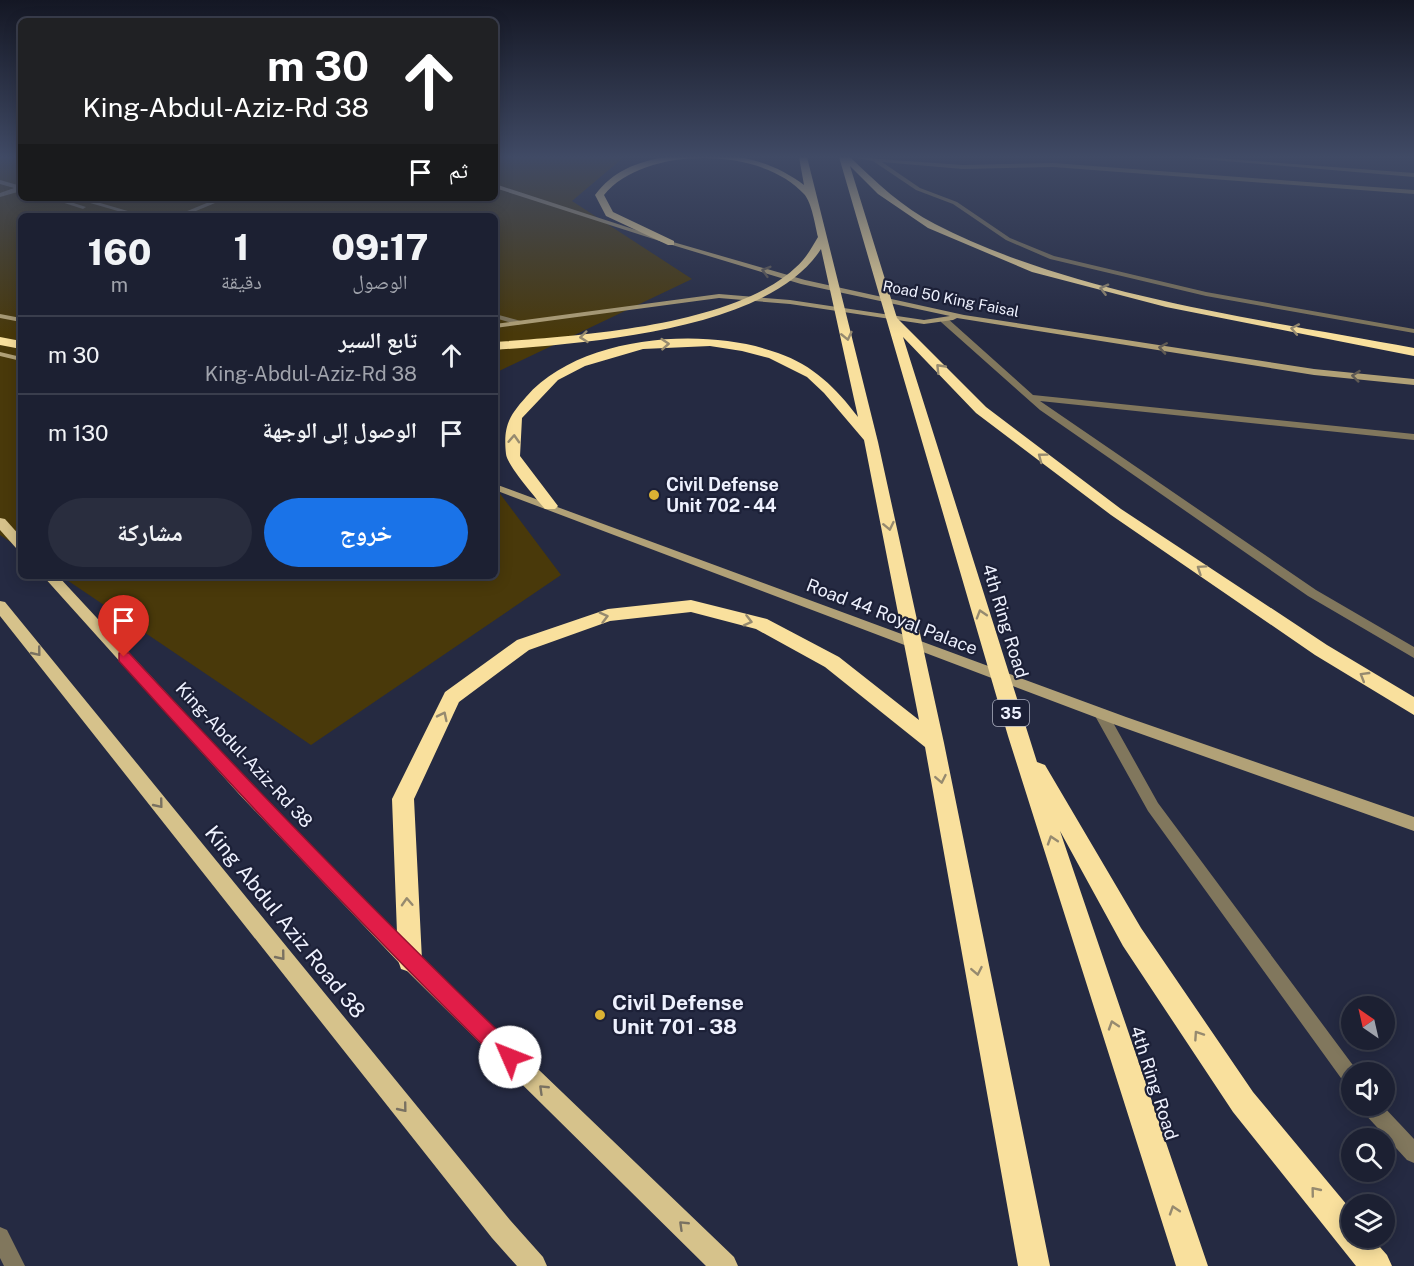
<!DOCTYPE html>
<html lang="ar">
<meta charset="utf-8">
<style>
:root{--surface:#1c2032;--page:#292d3e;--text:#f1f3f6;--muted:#a0a3ac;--line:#3a3e4d;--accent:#1a73e8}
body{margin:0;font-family:"Public Sans","Noto Naskh Arabic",sans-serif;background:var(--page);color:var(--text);direction:rtl;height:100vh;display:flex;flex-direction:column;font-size:22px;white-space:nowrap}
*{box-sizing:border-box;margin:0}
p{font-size:20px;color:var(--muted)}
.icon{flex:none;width:33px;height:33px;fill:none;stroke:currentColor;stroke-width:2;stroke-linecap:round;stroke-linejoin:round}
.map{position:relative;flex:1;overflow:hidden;direction:ltr}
.panel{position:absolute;left:18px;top:213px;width:480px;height:366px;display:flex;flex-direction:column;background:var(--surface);border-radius:9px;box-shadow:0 3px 15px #0003,0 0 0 2px var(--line);direction:rtl}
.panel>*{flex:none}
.guide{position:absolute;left:18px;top:18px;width:480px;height:183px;border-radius:9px;box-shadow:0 3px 15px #0003,0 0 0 2px var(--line);direction:rtl;background:#202124;color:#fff;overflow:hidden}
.needle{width:39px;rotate:326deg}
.controls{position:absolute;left:1341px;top:996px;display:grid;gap:12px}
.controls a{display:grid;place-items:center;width:54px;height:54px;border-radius:50%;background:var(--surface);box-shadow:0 3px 15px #0003,0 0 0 2px var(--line);font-size:30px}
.pin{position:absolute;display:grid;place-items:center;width:51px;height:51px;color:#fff;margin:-62px -26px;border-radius:50% 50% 50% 0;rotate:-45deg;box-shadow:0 0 6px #0007}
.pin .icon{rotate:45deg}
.me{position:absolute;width:66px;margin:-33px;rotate:314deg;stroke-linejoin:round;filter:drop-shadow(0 0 4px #0008)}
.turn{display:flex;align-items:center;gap:21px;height:126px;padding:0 30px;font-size:27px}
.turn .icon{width:78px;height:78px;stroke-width:2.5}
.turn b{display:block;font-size:42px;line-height:51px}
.then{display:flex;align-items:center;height:57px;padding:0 30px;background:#0003;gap:12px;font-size:22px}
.eta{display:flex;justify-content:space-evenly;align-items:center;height:102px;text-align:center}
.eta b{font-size:36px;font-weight:800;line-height:42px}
.primary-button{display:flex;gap:12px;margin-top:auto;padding:12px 30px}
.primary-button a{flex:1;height:69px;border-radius:36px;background:var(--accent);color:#fff;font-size:24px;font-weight:800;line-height:69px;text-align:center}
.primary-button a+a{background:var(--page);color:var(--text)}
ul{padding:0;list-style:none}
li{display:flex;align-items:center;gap:18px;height:78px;padding:0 30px;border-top:2px solid var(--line)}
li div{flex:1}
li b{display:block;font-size:22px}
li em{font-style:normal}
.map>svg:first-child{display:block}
</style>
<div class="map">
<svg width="1414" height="1266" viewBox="0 0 1414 1266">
<rect width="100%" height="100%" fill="#252a42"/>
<g fill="#49390a">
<polygon points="0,157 21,157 21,198 495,198 495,157 624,157 572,201 692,279 497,372 495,377 495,216 21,216 21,549 0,535"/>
<polygon points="495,487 561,575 311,745 61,576 495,576"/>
</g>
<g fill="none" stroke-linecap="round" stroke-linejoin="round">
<g fill="#81775d" fill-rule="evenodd">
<polygon points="852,157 963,165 1053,163 1414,190 1414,194 1053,167 963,169 882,162 920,188 957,202 1010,238 1054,256 1206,292 1414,329 1414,333 1206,296 1050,259 1006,240 953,204 916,190 873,161"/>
<polygon points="941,318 947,318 1033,395 1414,434 1414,440 1040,401 1316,590 1414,647 1414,658 1308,596 1040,410 941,322"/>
<polygon points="1101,709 1106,710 1158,803 1358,1072 1352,1072 1352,1088 1346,1085 1148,811 1094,714 1096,710"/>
<polygon points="1362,1106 1383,1106 1414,1139 1414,1163 1407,1160 1364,1113"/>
<polygon points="0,1227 7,1230 25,1266 4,1266 0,1258"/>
</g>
<g fill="#81775d" fill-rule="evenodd">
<polygon points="1178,157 1202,157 1414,173 1414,177"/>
<polygon points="0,180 21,186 21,191 0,197 0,193 14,188 0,184"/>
<polygon points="49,198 58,198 86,207 83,209"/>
<polygon points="73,198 83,198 145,216 135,216"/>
<polygon points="219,198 227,198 184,216 175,216"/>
<polygon points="495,314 521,321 522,323 518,325 495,318"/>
</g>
<g fill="#b1a177" fill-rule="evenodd">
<polygon points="495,184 673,242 805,280 964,315 1314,369 1414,379 1414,385 1314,375 957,318 953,320 924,324 790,304 719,298 495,328 495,324 719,294 790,300 924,320 950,316 801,284 669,244 495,188"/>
<polygon points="0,314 21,318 21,322 0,318"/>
<polygon points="0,352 21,357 21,361 0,356"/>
<polygon points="495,484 1126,717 1414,817 1414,831 1116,725 495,490"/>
</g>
<g fill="#d6c28b" fill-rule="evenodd">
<polygon points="0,518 5,519 21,537 21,549 16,548 0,530"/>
<polygon points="43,576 58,576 251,784 417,953 734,1257 738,1266 706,1266 403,967 239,794"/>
<polygon points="0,601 5,602 510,1220 543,1257 547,1266 517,1266 492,1238 0,616"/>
</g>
<g fill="#f9e09d" fill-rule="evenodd">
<path d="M666 157H738C763 161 784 170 804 185L799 157H807L878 442 944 743 1050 1266H1018L925 747 825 667 756 629 691 612 610 621 529 650 459 702 414 799 422 960 419 969 410 972 401 969 398 960 392 799 445 692 517 640 608 609 691 600 767 619 839 657 919 720 864 440 824 393 807 377 769 358 742 351 710 346 643 349 585 366 558 380 522 418 520 456 558 506 555 509H545C536 498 507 465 506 454 503 426 509 416 526 397 580 335 704 326 778 353 813 365 836 388 858 417L821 249C769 331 584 343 495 350V342C579 336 745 326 803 260 809 253 813 245 818 237 815 225 812 203 804 194 761 146 644 146 604 195L613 212 674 241V245H668L606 216 595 195C613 171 636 162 666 157Z"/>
<path d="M839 157H850C876 182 903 208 935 224 1075 296 1260 319 1414 348V356L1166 307 1032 272 928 228 878 194 850 166 897 318 986 407 1121 509 1327 645 1414 697V715L1315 655 1111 515 976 413 903 337 1037 762 1045 765 1141 928 1253 1092 1352 1211V1238H1372L1387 1255 1392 1266H1356L1233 1112 1123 946 1060 831 1208 1266H1176L1008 736Z"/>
<polygon points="0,337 21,341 21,349 0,345"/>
</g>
</g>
<defs><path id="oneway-chevron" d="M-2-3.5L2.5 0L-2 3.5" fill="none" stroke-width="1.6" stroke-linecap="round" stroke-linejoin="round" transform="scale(1.5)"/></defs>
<g stroke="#5f5a54">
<use href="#oneway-chevron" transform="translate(766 271) rotate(-164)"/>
<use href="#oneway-chevron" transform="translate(1163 348) rotate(-171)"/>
<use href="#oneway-chevron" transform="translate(1356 376) rotate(-174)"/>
</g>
<g stroke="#968a6f">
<use href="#oneway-chevron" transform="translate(1104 289) rotate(-166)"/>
<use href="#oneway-chevron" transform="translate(1295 329) rotate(-169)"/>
<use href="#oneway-chevron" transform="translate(847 336) rotate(77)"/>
<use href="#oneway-chevron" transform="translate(584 337) rotate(174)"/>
<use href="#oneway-chevron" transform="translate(665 344) rotate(-4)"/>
<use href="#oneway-chevron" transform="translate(940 368) rotate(-134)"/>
<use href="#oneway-chevron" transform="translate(514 439) rotate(-87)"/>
<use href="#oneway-chevron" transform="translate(1042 457) rotate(-143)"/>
<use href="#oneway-chevron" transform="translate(889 526) rotate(78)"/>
<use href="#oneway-chevron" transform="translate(1201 569) rotate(-146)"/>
<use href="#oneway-chevron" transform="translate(981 614) rotate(-107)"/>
<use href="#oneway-chevron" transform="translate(604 617) rotate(-15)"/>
<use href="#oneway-chevron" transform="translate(748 621) rotate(14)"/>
<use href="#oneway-chevron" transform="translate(1364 676) rotate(-149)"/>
<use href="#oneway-chevron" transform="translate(443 716) rotate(-64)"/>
<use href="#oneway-chevron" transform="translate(941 779) rotate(79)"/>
<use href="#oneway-chevron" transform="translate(1052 840) rotate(-108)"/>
<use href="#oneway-chevron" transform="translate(407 902) rotate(-93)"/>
<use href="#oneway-chevron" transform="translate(977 971) rotate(79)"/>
<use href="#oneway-chevron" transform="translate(1113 1025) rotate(-108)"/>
<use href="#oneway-chevron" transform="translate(1198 1035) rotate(-124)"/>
<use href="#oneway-chevron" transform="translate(1315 1191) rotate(-129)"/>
<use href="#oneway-chevron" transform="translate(1174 1210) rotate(-108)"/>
</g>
<g stroke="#797161">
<use href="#oneway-chevron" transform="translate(37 652) rotate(51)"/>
<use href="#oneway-chevron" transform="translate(159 804) rotate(51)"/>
<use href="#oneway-chevron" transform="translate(281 956) rotate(51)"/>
<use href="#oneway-chevron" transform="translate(543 1089) rotate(-136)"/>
<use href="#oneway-chevron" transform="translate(403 1108) rotate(51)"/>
<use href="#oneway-chevron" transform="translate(683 1225) rotate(-136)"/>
</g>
<linearGradient id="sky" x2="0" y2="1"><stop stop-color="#141724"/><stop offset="0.47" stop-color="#404a65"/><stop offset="1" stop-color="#404a65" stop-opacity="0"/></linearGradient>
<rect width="1414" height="334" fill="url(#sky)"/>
<path fill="#e11d48" stroke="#92132f" stroke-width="1.5" d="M124 652 129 653C255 789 383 921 517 1049L520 1057 517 1064 510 1067 502 1064C370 934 243 799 119 661V653Z"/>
<g fill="#dbb233" stroke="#1c2037" stroke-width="2">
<circle cx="654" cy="495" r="6"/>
<circle cx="600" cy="1015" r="6"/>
</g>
<g text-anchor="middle" stroke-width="4.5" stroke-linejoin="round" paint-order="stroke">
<g font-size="15" fill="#eef1fe" stroke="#1c2037">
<text transform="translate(951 299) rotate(11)" y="5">Road 50 King Faisal</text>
</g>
<rect fill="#1c2037" stroke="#afb2c2" stroke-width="1.5" x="993" y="700" width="36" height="26" rx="4.5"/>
<g font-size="16" font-weight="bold" fill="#eef1fe">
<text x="1011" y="719">35</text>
</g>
<g font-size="18" font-weight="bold" fill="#eef1fe" stroke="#1c2037" text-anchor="start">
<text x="666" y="491">Civil Defense<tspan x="666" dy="21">Unit 702 - 44</tspan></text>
</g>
<g font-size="18" fill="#eef1fe" stroke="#1c2037">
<text transform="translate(892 617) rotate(21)" y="6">Road 44 Royal Palace</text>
<text transform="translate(1005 621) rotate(73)" y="6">4th Ring Road</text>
<text transform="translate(244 755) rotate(47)" y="6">King-Abdul-Aziz-Rd 38</text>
<text transform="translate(1154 1083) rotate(72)" y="6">4th Ring Road</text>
</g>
<g font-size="21" fill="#eef1fe" stroke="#1c2037">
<text transform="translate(285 922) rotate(51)" y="7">King Abdul Aziz Road 38</text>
</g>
<g font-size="21" font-weight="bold" fill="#eef1fe" stroke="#1c2037" text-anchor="start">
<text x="612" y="1010">Civil Defense<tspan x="612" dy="24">Unit 701 - 38</tspan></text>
</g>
</g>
</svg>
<div class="controls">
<a><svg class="needle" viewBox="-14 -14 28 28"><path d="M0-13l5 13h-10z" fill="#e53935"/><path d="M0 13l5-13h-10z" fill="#a0a3ac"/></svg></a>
<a><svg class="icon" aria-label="sound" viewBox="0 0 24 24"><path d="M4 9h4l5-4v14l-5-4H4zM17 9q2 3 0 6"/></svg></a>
<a><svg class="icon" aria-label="search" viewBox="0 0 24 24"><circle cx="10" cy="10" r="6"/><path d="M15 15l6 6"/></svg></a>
<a><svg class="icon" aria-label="layers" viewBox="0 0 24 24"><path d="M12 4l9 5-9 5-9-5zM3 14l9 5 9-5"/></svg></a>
</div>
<div class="pin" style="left:124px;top:657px;background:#d93025"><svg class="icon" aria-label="arrive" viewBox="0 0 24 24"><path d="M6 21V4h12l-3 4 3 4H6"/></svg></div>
<svg class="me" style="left:510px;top:1057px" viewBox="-20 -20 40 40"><circle r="19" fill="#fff"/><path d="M0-13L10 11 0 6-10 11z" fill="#e11d48"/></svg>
<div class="guide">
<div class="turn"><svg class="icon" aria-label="ahead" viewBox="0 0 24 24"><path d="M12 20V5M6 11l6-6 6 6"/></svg><div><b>30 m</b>King-Abdul-Aziz-Rd 38</div></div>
<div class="then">ثم<svg class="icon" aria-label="arrive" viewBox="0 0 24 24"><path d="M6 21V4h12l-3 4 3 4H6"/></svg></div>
</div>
<section class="panel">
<div class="eta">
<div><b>09:17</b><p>الوصول</p></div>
<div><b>1</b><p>دقيقة</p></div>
<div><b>160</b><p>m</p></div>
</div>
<ul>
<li><svg class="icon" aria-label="ahead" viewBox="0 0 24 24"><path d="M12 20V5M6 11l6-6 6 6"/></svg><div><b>تابع السير</b><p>King-Abdul-Aziz-Rd 38</p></div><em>30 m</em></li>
<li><svg class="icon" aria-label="arrive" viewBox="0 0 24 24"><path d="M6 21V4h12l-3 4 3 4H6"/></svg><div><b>الوصول إلى الوجهة</b></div><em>130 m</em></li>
</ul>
<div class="primary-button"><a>خروج</a><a>مشاركة</a></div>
</section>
</div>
